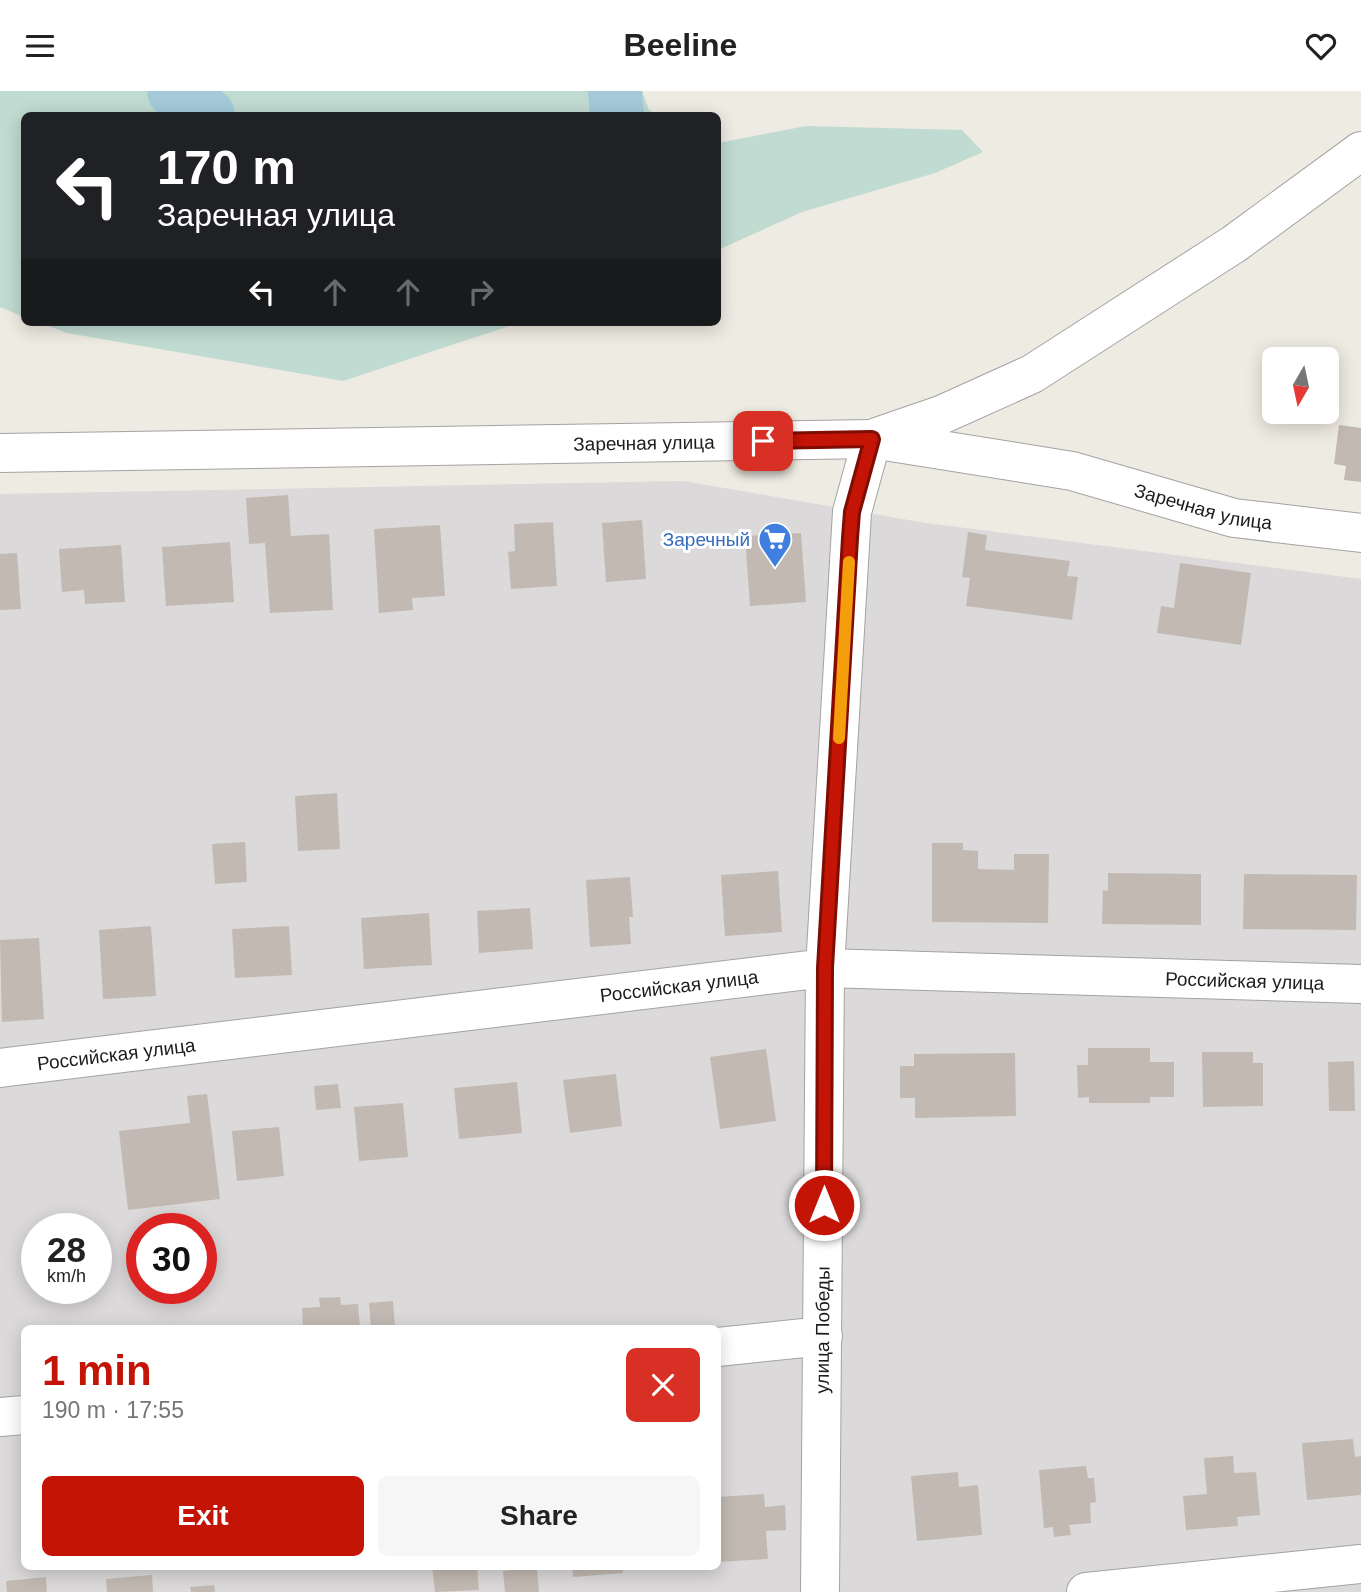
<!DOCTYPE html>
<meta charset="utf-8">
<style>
:root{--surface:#fff;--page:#f6f6f6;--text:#222;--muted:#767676;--accent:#c31406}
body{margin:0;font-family:Helvetica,sans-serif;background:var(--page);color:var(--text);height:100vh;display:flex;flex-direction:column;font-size:26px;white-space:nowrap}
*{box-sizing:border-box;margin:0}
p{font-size:23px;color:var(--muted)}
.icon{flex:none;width:38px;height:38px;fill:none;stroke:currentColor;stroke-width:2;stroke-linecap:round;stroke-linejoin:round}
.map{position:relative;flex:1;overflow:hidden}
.sheet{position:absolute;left:21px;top:1234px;width:700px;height:245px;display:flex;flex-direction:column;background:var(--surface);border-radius:10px;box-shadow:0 4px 18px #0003}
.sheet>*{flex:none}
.guide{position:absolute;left:21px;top:21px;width:700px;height:214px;border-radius:10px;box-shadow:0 4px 18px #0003;background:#202124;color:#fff;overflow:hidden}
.needle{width:46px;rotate:189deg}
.buttons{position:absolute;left:1262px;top:256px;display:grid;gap:14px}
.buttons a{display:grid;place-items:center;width:77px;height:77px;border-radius:10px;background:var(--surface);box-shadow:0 4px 18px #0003;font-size:35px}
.speed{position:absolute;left:21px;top:1122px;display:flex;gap:14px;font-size:35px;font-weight:700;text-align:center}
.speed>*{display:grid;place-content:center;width:91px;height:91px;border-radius:50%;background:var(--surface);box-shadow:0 4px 18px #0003;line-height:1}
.speed small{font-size:18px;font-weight:400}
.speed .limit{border:10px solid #d22;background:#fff;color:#111}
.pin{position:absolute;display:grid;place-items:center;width:60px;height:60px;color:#fff;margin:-30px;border-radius:14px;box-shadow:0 4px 10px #0006}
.me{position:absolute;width:77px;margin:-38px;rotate:0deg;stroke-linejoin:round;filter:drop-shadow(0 0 5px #0008)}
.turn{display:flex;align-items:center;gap:24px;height:147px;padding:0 21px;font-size:32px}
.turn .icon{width:91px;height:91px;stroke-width:2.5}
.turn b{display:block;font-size:49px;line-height:60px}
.lanes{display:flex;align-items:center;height:66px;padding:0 21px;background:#0003;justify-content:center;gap:35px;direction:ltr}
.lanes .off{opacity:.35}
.round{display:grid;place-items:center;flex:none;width:74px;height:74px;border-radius:10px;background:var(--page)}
.headline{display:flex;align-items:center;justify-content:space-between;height:119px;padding:0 21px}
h1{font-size:42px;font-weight:700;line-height:52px;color:var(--accent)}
.cta{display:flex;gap:14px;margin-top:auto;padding:14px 21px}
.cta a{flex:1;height:80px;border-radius:10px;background:var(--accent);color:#fff;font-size:28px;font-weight:700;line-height:80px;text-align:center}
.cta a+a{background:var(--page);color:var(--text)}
header{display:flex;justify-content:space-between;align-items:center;height:91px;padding:0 21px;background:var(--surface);font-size:32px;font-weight:700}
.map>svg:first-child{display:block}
</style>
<header><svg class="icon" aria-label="menu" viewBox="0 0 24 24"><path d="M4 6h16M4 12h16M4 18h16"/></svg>Beeline<svg class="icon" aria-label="heart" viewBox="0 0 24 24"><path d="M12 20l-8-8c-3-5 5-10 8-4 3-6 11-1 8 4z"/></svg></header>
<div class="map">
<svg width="1361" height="1501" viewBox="0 0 1361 1501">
<rect width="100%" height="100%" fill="#eeebe2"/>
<path fill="#dbd9d9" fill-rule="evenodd" d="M684 390 926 432 1361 488V1501H0V403ZM37 1138H96V1197H37ZM142 1138H201V1197H142ZM24 1237H718V1475H24Z"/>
<g fill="#c0dbd1">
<polygon points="0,0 642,0 649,19 659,24 24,24 24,226 0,216"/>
<polygon points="806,35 962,39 983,61 935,82 802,121 718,159 718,52"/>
<polygon points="38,231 521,231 343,290 67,242"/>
</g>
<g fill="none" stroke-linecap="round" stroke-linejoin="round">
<g stroke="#a4cada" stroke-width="54">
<polyline points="174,0 208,24"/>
<polyline points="615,0 617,24"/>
</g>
</g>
<g fill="#c2bab2">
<polygon points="1339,334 1361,337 1361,391 1344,389 1346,375 1334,373"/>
<polygon points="288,404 291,445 329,443 333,519 270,522 265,452 249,453 246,407"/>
<polygon points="642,429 646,488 606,491 602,432"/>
<polygon points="553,431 557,495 511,498 508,461 515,460 514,433"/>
<polygon points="440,434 445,505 412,507 413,519 379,522 374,438"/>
<polygon points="968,441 987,444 985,459 1070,470 1067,485 1078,486 1072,529 966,515 970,487 962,486"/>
<polygon points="801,442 806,511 750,515 745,445"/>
<polygon points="230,451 234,511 166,515 162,456"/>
<polygon points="121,454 125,511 85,513 84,499 62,501 59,458"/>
<polygon points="17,462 21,518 0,519 0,463"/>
<polygon points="1180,472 1251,482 1241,554 1157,542 1161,515 1174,517"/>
<polygon points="337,702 340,758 298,760 295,705"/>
<polygon points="245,751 247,791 215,793 212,753"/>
<polygon points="932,752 963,752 963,759 978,760 978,778 1014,779 1014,763 1049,763 1048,832 932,831"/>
<polygon points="778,780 782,841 725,845 721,784"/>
<polygon points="1108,782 1201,783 1201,834 1102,833 1103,799 1108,800"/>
<polygon points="1244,783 1357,784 1356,839 1243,838"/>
<polygon points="630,786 633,826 629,826 631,853 590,856 586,789"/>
<polygon points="530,817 533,858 479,862 477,820"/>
<polygon points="429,822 432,874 364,878 361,827"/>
<polygon points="151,835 156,905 103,908 99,839"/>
<polygon points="289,835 292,884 235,887 232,838"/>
<polygon points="39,847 44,928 2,931 0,849"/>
<polygon points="1088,957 1150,957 1150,971 1174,971 1174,1006 1150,1006 1150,1012 1089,1012 1089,1006 1078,1007 1077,974 1088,974"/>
<polygon points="766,958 776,1030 720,1038 710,966"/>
<polygon points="1202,961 1253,961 1253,972 1263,972 1263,1015 1203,1016"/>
<polygon points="1015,962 1016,1025 915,1027 915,1007 900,1007 900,975 914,975 914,963"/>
<polygon points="1354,970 1355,1020 1329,1020 1328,971"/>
<polygon points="616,983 622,1035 570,1042 563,989"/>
<polygon points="517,991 522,1042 459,1048 454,997"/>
<polygon points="338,993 341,1017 316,1019 314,995"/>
<polygon points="207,1003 220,1108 128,1119 119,1040 190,1032 187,1005"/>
<polygon points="403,1012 408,1066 359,1070 354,1016"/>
<polygon points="279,1036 284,1085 237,1090 232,1040"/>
<polygon points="340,1206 341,1214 358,1213 360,1237 303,1237 302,1217 320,1216 319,1207"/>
<polygon points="393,1210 395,1237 371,1237 369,1212"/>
<polygon points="1353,1348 1355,1366 1361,1365 1361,1404 1307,1409 1302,1352"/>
<polygon points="1233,1365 1234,1382 1256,1381 1260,1424 1237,1426 1238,1435 1186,1439 1183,1405 1207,1403 1204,1367"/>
<polygon points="1086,1375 1088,1387 1094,1387 1096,1411 1090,1412 1091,1432 1069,1434 1071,1444 1054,1446 1053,1436 1044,1437 1039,1379"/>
<polygon points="958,1381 959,1396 978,1394 982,1444 917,1450 911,1385"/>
<polygon points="764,1403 765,1416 785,1414 786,1439 766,1440 768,1468 718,1471 718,1406"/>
<polygon points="432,1475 477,1475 479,1499 435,1501"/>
<polygon points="572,1475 622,1475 623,1482 573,1486"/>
<polygon points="537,1476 539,1501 505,1501 503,1480"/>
<polygon points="152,1484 153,1501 107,1501 106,1488"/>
<polygon points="46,1486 47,1501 7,1501 6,1490"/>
<polygon points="214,1494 215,1501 191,1501 190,1496"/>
</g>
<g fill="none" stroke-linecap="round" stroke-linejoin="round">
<defs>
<g id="minor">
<polyline points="877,346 941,324 1032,283 1234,153 1361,60"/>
<path id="s1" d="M0 362 872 348 1072 380 1234 427 1361 442"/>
<path id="s2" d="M0 977 825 877 1361 893"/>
<polyline points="718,1256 823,1245"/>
<polyline points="0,1326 24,1324"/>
<path id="s3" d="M820 1501 825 877 852 421 872 348"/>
<polyline points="1086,1501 1361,1473"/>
</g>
</defs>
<use href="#minor" stroke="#a3a3a3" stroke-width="40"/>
<use href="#minor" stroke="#fff" stroke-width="38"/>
</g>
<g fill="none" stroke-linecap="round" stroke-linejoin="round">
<defs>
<polyline id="route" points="763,350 872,348 852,421 850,447 825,877 824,1114"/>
</defs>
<use href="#route" stroke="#7f0d04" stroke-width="18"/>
<use href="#route" stroke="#c31406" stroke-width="12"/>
<polyline stroke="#f59e0b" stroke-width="12" points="839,647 849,471"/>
</g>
<defs>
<symbol id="supermarket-pin" viewBox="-11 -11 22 30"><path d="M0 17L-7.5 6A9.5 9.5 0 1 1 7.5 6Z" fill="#3f7fe0" stroke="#fff"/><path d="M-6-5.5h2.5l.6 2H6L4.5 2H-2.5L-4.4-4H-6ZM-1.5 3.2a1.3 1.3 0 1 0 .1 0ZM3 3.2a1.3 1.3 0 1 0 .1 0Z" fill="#fff"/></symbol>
</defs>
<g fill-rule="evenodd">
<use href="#supermarket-pin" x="756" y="429" width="38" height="52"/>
</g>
<g text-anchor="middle" stroke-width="6" stroke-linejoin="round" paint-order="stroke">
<g font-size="19" fill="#1c1c1c" stroke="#fff">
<text dy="7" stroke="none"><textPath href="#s1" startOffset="644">Заречная улица</textPath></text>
<text dy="7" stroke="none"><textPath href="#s1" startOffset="1211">Заречная улица</textPath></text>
<text dy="7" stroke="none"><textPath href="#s2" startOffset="1251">Российская улица</textPath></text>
<text dy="7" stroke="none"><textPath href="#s2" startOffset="684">Российская улица</textPath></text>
<text dy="7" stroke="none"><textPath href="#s2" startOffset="117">Российская улица</textPath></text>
<text dy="7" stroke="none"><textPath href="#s3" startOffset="262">улица Победы</textPath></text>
</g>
<g font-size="19" fill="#366cbe" stroke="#fff" text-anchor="end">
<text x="750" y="455">Заречный</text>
</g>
</g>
</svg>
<div class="buttons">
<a><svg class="needle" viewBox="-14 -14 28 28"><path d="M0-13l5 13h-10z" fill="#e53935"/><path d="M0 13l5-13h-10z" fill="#767676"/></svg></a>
</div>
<div class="speed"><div>28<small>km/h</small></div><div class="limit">30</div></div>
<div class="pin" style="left:763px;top:350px;background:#d93025"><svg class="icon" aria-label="arrive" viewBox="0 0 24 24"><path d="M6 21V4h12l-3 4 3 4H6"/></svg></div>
<svg class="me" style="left:824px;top:1114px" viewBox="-20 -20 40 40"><circle r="17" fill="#c31406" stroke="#fff" stroke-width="3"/><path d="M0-11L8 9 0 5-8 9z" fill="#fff"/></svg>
<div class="guide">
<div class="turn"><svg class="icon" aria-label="left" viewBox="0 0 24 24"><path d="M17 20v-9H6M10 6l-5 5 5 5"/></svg><div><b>170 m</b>Заречная улица</div></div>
<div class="lanes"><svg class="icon" aria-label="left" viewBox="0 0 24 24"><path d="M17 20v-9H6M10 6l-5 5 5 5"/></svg><svg class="icon off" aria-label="ahead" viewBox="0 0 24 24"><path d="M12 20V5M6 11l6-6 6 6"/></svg><svg class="icon off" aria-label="ahead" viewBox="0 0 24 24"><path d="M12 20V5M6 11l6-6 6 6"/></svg><svg class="icon off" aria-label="right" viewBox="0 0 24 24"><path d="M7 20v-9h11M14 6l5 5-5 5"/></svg></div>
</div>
<section class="sheet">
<div class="headline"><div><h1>1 min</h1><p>190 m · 17:55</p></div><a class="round" style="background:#d93025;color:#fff"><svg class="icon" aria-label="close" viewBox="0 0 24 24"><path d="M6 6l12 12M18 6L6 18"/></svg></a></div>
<div class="cta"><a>Exit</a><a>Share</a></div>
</section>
</div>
